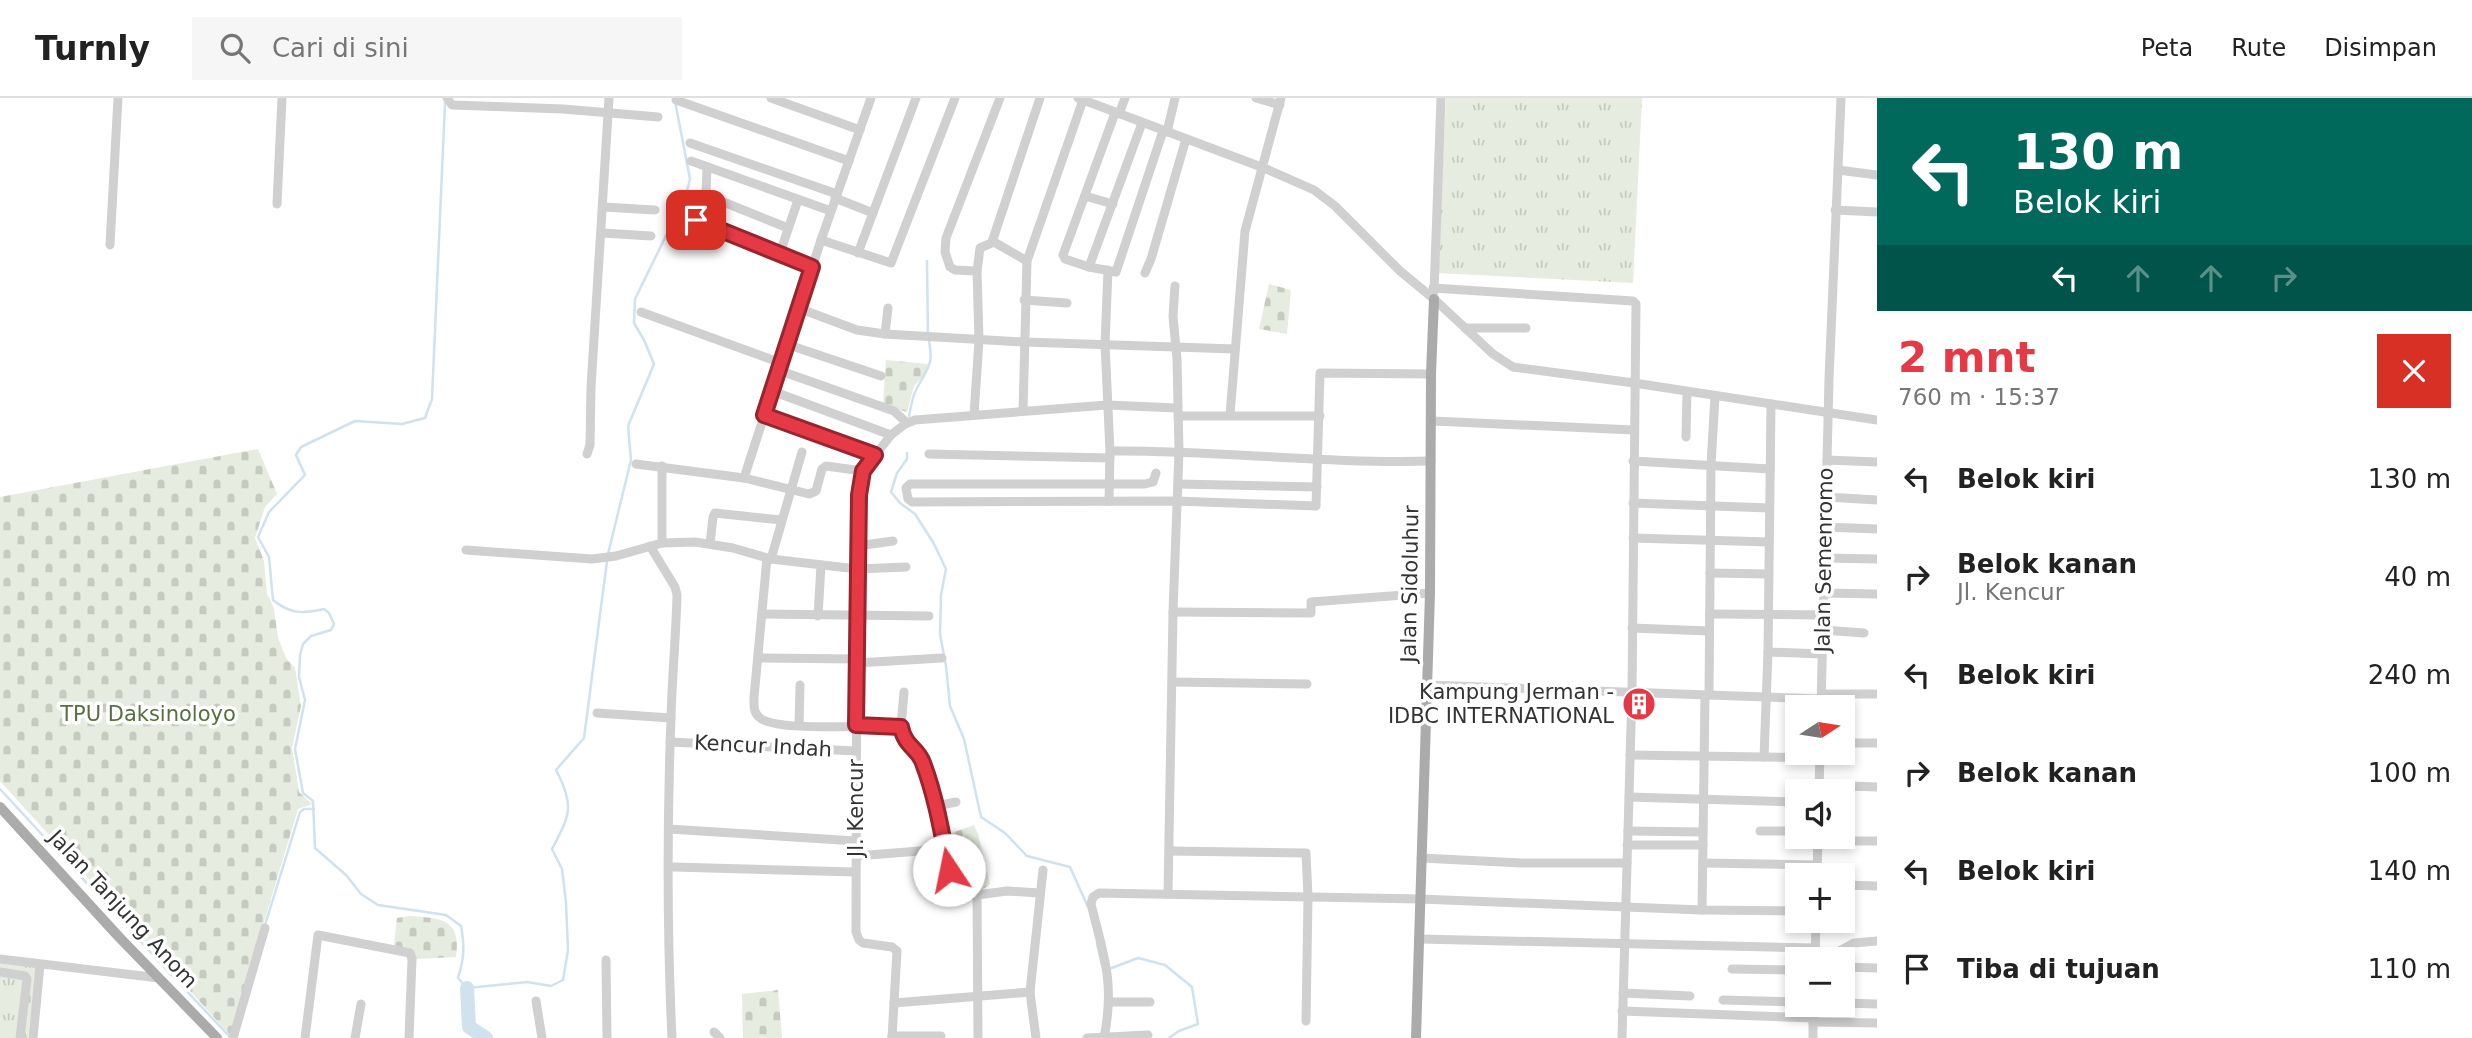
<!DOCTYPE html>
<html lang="id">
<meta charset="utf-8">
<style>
:root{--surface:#fff;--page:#f6f6f6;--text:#222;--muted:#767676;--line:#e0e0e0;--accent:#e63946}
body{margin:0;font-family:"DejaVu Sans",sans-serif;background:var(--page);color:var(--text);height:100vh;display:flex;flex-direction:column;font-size:26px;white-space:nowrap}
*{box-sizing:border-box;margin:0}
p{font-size:23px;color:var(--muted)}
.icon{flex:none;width:38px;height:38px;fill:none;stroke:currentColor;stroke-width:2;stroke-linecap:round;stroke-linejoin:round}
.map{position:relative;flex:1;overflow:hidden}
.panel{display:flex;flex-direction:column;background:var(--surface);width:595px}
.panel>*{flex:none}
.hud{background:#00695c;color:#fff;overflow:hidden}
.needle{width:46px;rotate:78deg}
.tools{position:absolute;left:1785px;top:597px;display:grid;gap:14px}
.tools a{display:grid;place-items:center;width:70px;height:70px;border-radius:0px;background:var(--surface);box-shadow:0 4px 10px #0003;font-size:35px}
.pin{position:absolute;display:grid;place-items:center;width:60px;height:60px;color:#fff;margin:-30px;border-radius:14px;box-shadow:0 4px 10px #0006}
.me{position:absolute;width:77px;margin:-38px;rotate:349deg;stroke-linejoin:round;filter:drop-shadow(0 0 5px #0008)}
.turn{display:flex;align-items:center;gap:24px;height:147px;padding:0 21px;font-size:32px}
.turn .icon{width:91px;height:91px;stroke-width:2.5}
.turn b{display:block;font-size:49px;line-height:60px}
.lanes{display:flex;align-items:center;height:66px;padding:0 21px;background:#0003;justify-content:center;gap:35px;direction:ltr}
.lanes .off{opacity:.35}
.round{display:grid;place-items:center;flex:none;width:74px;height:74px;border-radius:0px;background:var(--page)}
.headline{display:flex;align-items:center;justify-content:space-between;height:119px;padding:0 21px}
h1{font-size:42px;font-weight:700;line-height:52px;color:var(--accent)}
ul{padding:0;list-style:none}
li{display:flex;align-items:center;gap:21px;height:98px;padding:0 21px}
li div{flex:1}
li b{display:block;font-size:26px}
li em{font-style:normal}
header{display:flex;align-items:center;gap:42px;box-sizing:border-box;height:98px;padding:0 35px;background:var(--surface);border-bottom:2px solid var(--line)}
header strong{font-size:33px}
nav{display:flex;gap:38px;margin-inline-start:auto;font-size:24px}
.search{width:490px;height:63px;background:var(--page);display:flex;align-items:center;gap:18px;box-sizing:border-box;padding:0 24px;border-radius:0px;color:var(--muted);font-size:26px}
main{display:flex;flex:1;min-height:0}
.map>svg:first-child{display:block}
</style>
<header>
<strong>Turnly</strong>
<div class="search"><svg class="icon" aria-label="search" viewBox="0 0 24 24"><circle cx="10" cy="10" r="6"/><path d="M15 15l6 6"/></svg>Cari di sini</div>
<nav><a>Peta</a><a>Rute</a><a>Disimpan</a></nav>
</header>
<main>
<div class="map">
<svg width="1877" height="940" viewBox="0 0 1877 940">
<defs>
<pattern id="grass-tufts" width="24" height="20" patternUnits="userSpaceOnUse" patternTransform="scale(1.75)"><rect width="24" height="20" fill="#e6ecdf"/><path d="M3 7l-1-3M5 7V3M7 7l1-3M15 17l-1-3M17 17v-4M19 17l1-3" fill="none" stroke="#c6cbc0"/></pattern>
<pattern id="cemetery-stones" width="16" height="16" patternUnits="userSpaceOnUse" patternTransform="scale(1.75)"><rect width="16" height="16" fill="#e6ecdf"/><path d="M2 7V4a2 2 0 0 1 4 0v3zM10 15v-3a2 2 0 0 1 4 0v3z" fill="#c6cbc0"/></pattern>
</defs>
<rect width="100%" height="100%" fill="#fff"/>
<g fill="url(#grass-tufts)">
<polygon points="1446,0 1642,0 1633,185 1437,175"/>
<polygon points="0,860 37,864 28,940 0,940"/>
</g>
<g fill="url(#cemetery-stones)">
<polygon points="1269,186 1291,192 1287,236 1259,231"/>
<polygon points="886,262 928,266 925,276 914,288 907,314 883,307"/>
<polygon points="258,351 277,396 265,409 255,440 264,463 267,496 274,510 278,540 286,560 295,570 301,608 292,650 299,694 312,706 298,711 230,937 0,683 0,399"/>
<polygon points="974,727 978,736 990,786 979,794 956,794 946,737"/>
<path d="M409 818C440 820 462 820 456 859L414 861 394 848 397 820Z"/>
<polygon points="778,892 782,940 743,940 742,896"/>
</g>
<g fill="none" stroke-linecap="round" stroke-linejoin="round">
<g stroke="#cfe2ee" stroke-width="2.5">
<path d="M445 5 432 301 425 320 402 326 355 323 301 349 296 357 305 377 269 414 258 439 269 459 273 502C290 516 303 516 324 511L329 515 334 526 331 532 311 538 303 546 300 557 299 579 305 602 295 651 303 695 313 703 315 750 347 778 361 796 378 807 446 817 461 828C465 848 464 861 458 880L467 890 527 884 551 888 563 882 568 852 566 805 562 771 552 751C570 717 575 708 556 672L584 640 607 463"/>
<path d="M909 318C911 309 912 299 917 290 930 266 934 266 928 238L927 163"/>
<polyline points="907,355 907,361 897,375 891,394 900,405 915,416 933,444 946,471 941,497 940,536 946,568 950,608 964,641 981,719 1005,735 1027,758 1070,769 1088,809"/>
<polyline points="608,456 631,362 628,328 654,266 644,242 634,225 635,201 686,97 690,81 675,3"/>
<polyline points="0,691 175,881"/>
<polyline points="265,827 300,714 304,711 314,711"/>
<polyline points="1097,846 1102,867"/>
<polyline points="1109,871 1138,860 1165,867 1192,889 1198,926 1179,933 1169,940"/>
<polyline points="181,887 231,940"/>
</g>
<polyline stroke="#cfe2ee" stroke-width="14" points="467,890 469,929 486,940"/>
<g stroke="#d0d0d0" stroke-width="9">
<polyline points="447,0 452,7 563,11 658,19"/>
<polyline points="771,0 860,32"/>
<polyline points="1078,0 1264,70 1314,92 1335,108 1400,173 1434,201 1493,256 1513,269 1634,285 1877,322"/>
<polyline points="1256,0 1280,7"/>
<polyline points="676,2 849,63"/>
<polyline points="1115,15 1063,157 1065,161 1089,169 1116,174 1163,33"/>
<polyline points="1119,16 1125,0"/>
<polyline points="1167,34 1175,0"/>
<polyline points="690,45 837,96"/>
<polyline points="691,63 831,113"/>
<polyline points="707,69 706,97 696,123 812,169"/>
<polyline points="1838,72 1877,77"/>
<polyline points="706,97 788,130"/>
<polyline points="1085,98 1113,106"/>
<polyline points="835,100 873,115"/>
<polyline points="277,106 282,0"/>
<polyline points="604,109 655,112"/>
<polyline points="1835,112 1877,114"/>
<polyline points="602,135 651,138"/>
<polyline points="821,142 891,165 955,0"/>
<polyline points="992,144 1040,0"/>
<polyline points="110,147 118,0"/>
<polyline points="780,155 798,102"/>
<polyline points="858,155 916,0"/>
<polyline points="1089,169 1142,25"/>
<polyline points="1108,172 1105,246 1110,353 1109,403"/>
<polyline points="977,173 955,172 950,169 945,154 946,140 1000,0"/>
<polyline points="1145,175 1151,161 1186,41"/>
<polyline points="1433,190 1633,203 1636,206 1632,594 1622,940"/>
<polyline points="1434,194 1441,0"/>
<polyline points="1024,202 1067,205"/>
<polyline points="798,210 857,232 885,236 1024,244 1235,251"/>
<polyline points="641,214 781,265"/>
<polyline points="1465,230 1526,230"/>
<polyline points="885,236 888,210"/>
<polyline points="786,246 881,278"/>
<polyline points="778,272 894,313 907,325"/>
<polyline points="772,293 891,337"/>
<polyline points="1023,313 1027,163 1083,2"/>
<polyline points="764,317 875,357"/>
<polyline points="974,317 979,242 977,173 980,150 994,144 1027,163"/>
<polyline points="1230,317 1245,133 1281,0"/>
<polyline points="1178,318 1320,318"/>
<polyline points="1433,323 1634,332"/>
<polyline points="1686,339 1687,294"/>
<path d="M1110 353C1217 352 1324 366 1431 363"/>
<polyline points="587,356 590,347 591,289 609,0"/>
<polyline points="929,356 1110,360"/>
<polyline points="1827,362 1877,364"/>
<polyline points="1633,363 1770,371"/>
<polyline points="636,366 744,380 809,396 816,393 822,371 826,368 863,373"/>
<polyline points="1156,375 1153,384 1145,386 910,386 906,390 908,401 912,404 1176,403 1316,408 1320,275 1431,276"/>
<polyline points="744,380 821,142 871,0"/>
<polyline points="1178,386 1317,389"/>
<polyline points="1826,399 1877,402"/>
<polyline points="1633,405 1769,410"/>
<polyline points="1825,429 1877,431"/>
<polyline points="1633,440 1769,444"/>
<polyline points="662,445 662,368"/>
<polyline points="710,446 713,419 715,415 781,422"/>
<path d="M650 448 675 489 677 497C676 538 672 579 671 620 667 726 667 834 672 940"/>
<polyline points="857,448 893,443"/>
<polyline points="466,452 592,461 616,458 662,445 695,444 733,450 771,461 857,471 906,469"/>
<path d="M767 460 754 599C754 606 753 614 759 619 774 635 874 626 901 629L904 594"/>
<polyline points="1824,460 1877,461"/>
<polyline points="771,461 802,354"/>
<polyline points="1710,475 1769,476"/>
<polyline points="1824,495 1877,496"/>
<polyline points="1173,514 1311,515 1311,504 1430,495"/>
<polyline points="762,516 929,518"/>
<polyline points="1710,516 1823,517"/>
<polyline points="818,518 821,467"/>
<polyline points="1632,530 1709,533"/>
<polyline points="1823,532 1864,535"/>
<polyline points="1768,554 1822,556"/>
<polyline points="759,560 856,561"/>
<polyline points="856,565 942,560"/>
<polyline points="1173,584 1307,586"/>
<polyline points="1427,587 1822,601"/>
<polyline points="1822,596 1877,596"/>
<polyline points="1709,597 1711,367 1715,298"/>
<polyline points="1821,609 1829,281 1841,0"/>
<polyline points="597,615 671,620"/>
<polyline points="799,627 800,587"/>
<path d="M901 629C905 649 918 651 923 665 938 707 944 751 953 794L977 797 978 940"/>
<polyline points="670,644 856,653"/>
<polyline points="1843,645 1877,645"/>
<polyline points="1630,657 1820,660"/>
<polyline points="1764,659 1768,554 1771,306"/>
<polyline points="1819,687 1877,689"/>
<polyline points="1819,691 1820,656"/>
<polyline points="1629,699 1797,704"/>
<polyline points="936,708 956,704"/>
<polyline points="669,731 856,743"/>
<polyline points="1628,733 1703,734"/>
<polyline points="1760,733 1797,733"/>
<polyline points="1818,743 1877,743"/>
<polyline points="1627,747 1703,747"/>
<polyline points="1170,753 1306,755 1308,799 1306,923"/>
<polyline points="856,758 945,751"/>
<polyline points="1421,760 1522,765 1627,765"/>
<polyline points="1703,765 1817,767"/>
<polyline points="673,769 856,774"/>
<polyline points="1817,777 1818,738"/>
<polyline points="1843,787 1877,788"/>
<polyline points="1168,796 1173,514 1179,353 1177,261 1173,218 1175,188"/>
<polyline points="977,797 1007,793 1040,795"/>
<polyline points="933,800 954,796"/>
<polyline points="1702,812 1705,598"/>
<polyline points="1420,841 1815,850"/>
<polyline points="0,861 159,880"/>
<polyline points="1815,861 1816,822"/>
<polyline points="1825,861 1854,845 1877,843"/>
<polyline points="606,862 607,940"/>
<polyline points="1843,869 1877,870"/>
<polyline points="1732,871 1797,872"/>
<polyline points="0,874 25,878 27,881 20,940"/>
<polyline points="1623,895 1690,898"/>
<polyline points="1723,902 1797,904"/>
<polyline points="536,903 542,940"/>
<polyline points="1110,904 1150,904"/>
<polyline points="894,905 1030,894"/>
<polyline points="1843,905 1877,906"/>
<polyline points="1622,913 1814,920"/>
<polyline points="1813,924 1877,925"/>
<polyline points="714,934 720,940"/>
<polyline points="892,938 941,938"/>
<polyline points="33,940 40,867"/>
<polyline points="233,940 265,830"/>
<polyline points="305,940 318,837 410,855 412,861 409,940"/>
<polyline points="355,940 361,906"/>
<polyline points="892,940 897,853 892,849 863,845 859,842 856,834 857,448 859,397 863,373 891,337 905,326 915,322 1107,307 1177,310"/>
<polyline points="1036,940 1030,894 1043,772"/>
<polyline points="1087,940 1148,937"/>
<path d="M1104 940C1115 885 1104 859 1091 806L1093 799 1099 795 1420 801 1702 812 1797 813"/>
<polyline points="1813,940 1813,906"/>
</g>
<g stroke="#ababab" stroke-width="10">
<polyline points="0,709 119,839 217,940"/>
<polyline points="1416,940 1430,495 1431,276 1434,201"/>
</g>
</g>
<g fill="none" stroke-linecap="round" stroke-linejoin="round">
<defs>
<path id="route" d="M696 122 812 169 764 317 875 357 863 373 859 397 856 627 901 629C905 649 918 650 923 665 936 699 942 736 949 772"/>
</defs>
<use href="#route" stroke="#96252e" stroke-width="18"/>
<use href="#route" stroke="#e63946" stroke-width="12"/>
</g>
<defs>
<symbol id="building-disc" viewBox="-11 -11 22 22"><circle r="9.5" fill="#e63946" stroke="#fff"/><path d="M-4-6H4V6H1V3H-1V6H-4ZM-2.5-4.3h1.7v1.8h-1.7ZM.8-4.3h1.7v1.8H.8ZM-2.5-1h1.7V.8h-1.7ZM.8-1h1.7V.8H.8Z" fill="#fff"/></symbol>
</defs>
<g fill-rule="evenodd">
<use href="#building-disc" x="1620" y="587" width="38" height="38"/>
</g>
<g text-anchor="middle" stroke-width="7" stroke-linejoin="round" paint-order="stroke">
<g font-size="21" fill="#333" stroke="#fff">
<text transform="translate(1824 462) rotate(-89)" y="7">Jalan Semenromo</text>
<text transform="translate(1410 486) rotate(-89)" y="7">Jalan Sidoluhur</text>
<text transform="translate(763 648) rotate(3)" y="7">Kencur Indah</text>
<text transform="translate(856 710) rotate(-90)" y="7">Jl. Kencur</text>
<text transform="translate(123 811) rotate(47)" y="7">Jalan Tanjung Anom</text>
</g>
<g font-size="21" fill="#333" stroke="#fff" text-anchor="end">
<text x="1614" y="601">Kampung Jerman -<tspan x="1614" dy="24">IDBC INTERNATIONAL</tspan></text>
</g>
<g font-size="21" fill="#56703f" stroke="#fff">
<text x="148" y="623">TPU Daksinoloyo</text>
</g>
</g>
</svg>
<div class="tools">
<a><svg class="needle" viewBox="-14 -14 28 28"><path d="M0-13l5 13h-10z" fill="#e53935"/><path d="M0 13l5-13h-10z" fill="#767676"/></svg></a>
<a><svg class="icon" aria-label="sound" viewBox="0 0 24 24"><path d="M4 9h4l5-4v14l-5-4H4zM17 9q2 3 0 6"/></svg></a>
<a>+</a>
<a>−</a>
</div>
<div class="pin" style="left:696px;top:122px;background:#d93025"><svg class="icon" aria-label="arrive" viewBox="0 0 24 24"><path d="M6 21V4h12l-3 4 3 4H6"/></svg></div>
<svg class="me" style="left:949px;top:772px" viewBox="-20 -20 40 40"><circle r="19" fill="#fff"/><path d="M0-13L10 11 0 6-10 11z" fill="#e63946"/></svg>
</div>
<section class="panel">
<div class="hud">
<div class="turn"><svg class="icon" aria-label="left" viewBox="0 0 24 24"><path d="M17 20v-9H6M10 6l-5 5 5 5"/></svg><div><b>130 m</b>Belok kiri</div></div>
<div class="lanes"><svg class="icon" aria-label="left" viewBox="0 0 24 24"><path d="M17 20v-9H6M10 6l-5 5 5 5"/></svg><svg class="icon off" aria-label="ahead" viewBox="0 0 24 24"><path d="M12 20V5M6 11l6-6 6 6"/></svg><svg class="icon off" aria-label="ahead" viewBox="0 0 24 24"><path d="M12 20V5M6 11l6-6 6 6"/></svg><svg class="icon off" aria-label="right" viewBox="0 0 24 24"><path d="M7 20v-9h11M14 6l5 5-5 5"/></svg></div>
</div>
<div class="headline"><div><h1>2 mnt</h1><p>760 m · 15:37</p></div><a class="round" style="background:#d93025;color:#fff"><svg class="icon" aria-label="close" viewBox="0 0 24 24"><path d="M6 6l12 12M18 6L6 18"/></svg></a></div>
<ul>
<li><svg class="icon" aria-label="left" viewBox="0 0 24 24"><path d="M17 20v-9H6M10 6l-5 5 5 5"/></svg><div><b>Belok kiri</b></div><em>130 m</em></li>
<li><svg class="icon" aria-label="right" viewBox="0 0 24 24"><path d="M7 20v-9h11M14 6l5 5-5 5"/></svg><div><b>Belok kanan</b><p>Jl. Kencur</p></div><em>40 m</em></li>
<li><svg class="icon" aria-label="left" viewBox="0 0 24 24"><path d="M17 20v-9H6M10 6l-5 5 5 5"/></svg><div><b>Belok kiri</b></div><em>240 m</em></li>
<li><svg class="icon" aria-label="right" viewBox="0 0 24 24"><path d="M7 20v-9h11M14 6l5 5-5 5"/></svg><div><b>Belok kanan</b></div><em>100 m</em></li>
<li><svg class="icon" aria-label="left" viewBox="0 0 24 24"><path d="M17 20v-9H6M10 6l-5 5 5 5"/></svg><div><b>Belok kiri</b></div><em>140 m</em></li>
<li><svg class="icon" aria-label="arrive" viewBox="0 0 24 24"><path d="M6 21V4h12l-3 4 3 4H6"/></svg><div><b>Tiba di tujuan</b></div><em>110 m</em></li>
</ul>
</section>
</main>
